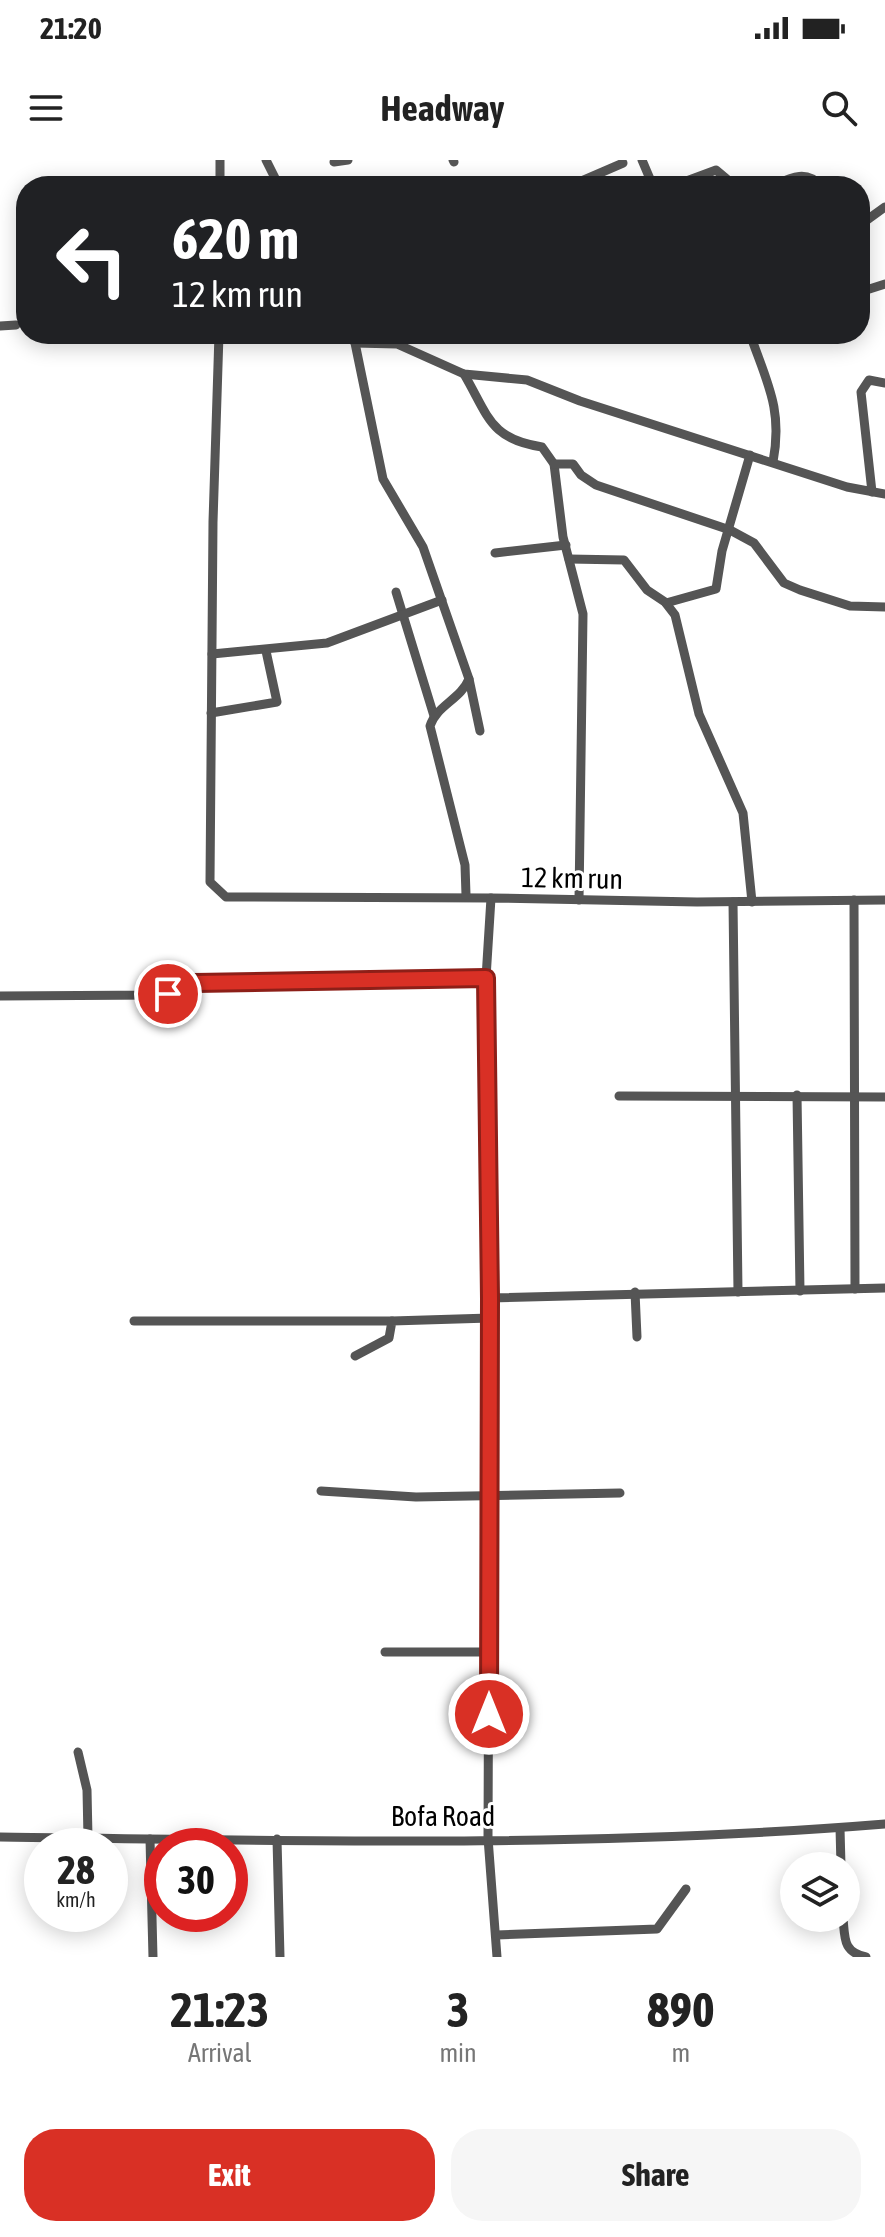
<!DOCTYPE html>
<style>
:root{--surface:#fff;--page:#f6f6f6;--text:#222;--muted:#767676;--accent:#d93025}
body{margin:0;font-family:"Asap Condensed",sans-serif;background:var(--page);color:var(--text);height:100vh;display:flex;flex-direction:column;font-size:30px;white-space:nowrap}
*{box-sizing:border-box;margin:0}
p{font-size:26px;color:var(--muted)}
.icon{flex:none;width:44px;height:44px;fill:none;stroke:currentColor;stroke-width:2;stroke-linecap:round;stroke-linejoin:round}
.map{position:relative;height:1797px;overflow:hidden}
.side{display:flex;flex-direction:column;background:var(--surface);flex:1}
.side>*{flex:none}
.banner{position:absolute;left:16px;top:16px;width:854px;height:168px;border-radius:32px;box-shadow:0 4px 20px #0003;background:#202124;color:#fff;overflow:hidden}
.fabs{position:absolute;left:780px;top:1692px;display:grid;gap:16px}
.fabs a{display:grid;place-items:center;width:80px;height:80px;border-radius:50%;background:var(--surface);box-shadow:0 4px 20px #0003;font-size:40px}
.speed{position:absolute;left:24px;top:1668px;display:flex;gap:16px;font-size:40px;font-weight:700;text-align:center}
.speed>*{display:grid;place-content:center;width:104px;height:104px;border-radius:50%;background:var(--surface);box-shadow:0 4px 20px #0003;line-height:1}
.speed small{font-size:20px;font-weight:400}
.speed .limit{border:12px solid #d22;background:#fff;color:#111}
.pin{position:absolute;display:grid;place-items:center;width:68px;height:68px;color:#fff;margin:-34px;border:4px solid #fff;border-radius:50%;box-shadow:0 2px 8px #0007}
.me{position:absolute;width:88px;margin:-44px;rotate:0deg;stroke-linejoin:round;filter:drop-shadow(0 0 6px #0008)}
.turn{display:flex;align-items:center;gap:28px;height:168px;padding:0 24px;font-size:36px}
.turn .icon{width:104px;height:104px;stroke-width:2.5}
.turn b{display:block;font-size:56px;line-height:68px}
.eta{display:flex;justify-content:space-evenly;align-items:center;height:136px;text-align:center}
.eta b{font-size:48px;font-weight:700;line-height:56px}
.primary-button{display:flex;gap:16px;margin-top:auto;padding:16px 24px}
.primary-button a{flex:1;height:92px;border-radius:32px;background:var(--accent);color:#fff;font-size:32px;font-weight:700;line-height:92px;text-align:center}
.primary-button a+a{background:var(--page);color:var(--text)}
.status{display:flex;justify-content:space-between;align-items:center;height:56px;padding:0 40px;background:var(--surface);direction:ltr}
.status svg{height:22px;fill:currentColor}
header{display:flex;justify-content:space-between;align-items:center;height:104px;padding:0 24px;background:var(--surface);font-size:36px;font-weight:700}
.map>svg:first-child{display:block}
</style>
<div class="status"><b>21:20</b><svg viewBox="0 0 49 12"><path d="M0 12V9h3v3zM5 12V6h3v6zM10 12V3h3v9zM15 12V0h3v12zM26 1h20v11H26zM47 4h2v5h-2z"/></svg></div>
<header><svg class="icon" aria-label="menu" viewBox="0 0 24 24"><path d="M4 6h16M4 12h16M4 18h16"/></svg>Headway<svg class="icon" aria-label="search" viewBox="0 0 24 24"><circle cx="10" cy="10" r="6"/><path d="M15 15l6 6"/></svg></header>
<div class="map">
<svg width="885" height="1797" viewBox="0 0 885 1797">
<rect width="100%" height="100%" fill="#fff"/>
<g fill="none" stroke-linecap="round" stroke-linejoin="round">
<g stroke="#555" stroke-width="9">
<polyline points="220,0 220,26"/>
<polyline points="266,0 279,26"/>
<polyline points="453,0 454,2"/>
<polyline points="642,0 653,26"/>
<polyline points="334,2 348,0"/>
<polyline points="570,26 623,3"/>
<polyline points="673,26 716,10 735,26"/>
<path d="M772 26C790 18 807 9 820 26"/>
<polyline points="860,65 885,47"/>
<polyline points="860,132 885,124"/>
<polyline points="0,166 16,165"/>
<polyline points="219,174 213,362 210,722 226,737 491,738"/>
<polyline points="351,174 355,183 397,184 464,214 527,220 580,241 847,327 885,334"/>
<path d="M750 174C767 223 783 249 773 302"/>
<path d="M355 183 383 319 423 387 469 519C461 539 436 546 430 566L465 705 466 735"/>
<path d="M464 214C489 257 490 279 542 287L554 304 563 377 583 454 579 740"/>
<polyline points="554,304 573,304 581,315 596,325 730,370 754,383 784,423 800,430 850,446 885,447"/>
<polyline points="872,332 861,232 869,220 885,223"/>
<polyline points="495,393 566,385"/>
<polyline points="569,399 624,400 647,430 665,442 675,455 699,554 743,653 752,742"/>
<polyline points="396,432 434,556"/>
<polyline points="666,443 716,429 722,391 750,295"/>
<polyline points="212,494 327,483 442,440"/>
<polyline points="469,519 480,571"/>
<polyline points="211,553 277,542 266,491"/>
<polyline points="854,740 855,1129"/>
<polyline points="733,742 738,1132"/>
<polyline points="486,818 490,1138 488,1678 497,1797"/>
<polyline points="0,836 158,835 195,823 486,818 491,738 697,742 885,740"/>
<polyline points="797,935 800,1131"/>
<polyline points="619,936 885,937"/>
<polyline points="635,1132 637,1177"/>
<polyline points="490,1138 885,1128"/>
<polyline points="134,1161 392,1161"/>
<polyline points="355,1196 389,1178 392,1161 490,1158"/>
<polyline points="321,1331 416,1337 620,1333"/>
<polyline points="385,1492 489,1492"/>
<polyline points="78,1592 87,1630 88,1678"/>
<polyline points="840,1668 841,1706"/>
<path d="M0 1677C294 1681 591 1688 885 1664"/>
<polyline points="150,1679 153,1797"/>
<polyline points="277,1679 280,1797"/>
<path d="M843 1758C845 1779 843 1792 866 1797"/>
<polyline points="496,1775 657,1769 686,1729"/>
</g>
</g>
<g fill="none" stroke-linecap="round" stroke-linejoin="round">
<defs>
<polyline id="route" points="168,834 195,823 486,818 490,1138 489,1554"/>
</defs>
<use href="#route" stroke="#8d1f18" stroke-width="20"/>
<use href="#route" stroke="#d93025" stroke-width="14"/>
</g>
<g text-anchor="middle" stroke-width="6" stroke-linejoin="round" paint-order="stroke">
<g font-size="28" fill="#000" stroke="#fff">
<text transform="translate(572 718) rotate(1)" y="10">12 km run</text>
<text x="443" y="1666">Bofa Road</text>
</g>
</g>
</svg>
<div class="fabs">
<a><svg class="icon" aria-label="layers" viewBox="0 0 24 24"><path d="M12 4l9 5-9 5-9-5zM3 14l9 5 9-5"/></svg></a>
</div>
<div class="speed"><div>28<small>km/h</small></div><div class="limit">30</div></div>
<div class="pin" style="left:168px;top:834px;background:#d93025"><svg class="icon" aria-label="arrive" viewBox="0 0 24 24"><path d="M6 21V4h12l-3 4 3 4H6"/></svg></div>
<svg class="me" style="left:489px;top:1554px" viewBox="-20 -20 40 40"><circle r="17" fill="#d93025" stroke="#fff" stroke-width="3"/><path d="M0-11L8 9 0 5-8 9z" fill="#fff"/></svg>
<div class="banner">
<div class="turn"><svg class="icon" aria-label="left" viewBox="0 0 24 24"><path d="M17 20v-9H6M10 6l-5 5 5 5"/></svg><div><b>620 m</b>12 km run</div></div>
</div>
</div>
<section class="side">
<div class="eta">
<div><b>21:23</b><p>Arrival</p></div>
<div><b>3</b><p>min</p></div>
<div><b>890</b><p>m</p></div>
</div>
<div class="primary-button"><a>Exit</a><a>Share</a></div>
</section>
